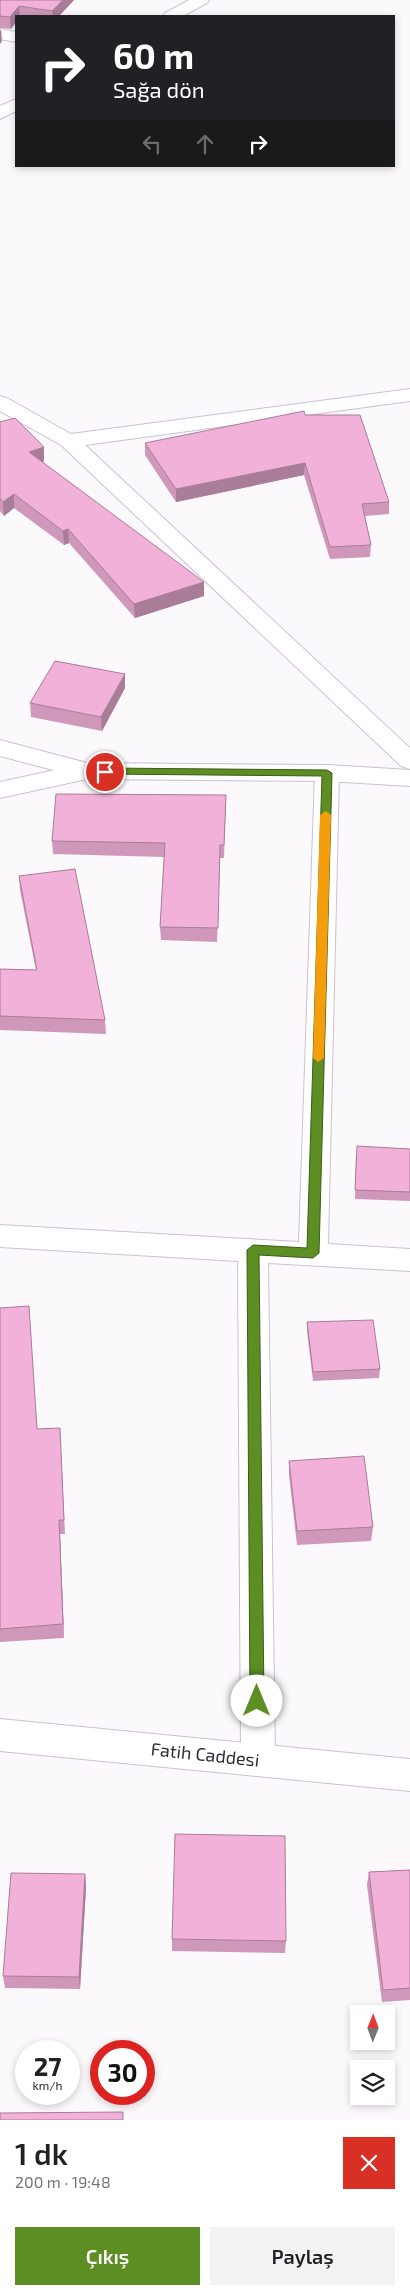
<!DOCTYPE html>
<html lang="tr">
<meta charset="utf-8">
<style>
:root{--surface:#fff;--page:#f2f2f2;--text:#202124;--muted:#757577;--accent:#5d8e23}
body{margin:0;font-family:"Exo 2",sans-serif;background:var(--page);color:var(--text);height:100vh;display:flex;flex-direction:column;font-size:19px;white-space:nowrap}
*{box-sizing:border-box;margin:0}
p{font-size:16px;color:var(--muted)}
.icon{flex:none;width:28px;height:28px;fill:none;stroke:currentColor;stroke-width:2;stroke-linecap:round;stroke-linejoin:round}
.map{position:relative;height:2120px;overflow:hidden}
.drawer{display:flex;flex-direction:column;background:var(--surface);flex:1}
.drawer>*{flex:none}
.guide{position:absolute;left:15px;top:15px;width:380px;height:152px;border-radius:0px;box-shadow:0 2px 8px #0003;background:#202124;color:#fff;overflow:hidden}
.needle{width:32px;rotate:1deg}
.tools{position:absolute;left:350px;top:2005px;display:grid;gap:10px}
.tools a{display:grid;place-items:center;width:45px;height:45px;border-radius:0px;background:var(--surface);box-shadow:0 2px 8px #0003;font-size:25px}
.speed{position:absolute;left:15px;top:2040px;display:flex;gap:10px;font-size:25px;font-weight:700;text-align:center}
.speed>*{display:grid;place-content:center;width:65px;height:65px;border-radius:50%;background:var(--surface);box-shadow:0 2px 8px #0003;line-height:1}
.speed small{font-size:12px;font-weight:400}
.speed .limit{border:8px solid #d22;background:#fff;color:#111}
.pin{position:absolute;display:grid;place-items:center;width:42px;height:42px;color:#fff;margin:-21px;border:2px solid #fff;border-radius:50%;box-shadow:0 1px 5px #0007}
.me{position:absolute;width:55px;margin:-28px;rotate:0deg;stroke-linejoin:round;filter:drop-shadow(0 0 4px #0008)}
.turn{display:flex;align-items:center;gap:18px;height:105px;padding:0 15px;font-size:22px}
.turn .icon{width:65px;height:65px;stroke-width:2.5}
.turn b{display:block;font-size:35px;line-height:42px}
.lanes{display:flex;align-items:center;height:48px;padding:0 15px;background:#0003;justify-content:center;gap:25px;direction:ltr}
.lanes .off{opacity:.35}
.round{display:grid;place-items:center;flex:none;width:52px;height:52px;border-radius:0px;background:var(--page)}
.headline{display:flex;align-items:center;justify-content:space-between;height:85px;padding:0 15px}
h1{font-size:30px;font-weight:600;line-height:38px}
.action{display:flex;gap:10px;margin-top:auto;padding:10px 15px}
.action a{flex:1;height:58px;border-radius:0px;background:var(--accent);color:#fff;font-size:20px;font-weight:600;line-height:58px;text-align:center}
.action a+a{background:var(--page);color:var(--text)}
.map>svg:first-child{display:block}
</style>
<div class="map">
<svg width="410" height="2120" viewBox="0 0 410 2120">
<rect width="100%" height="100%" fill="#fcf9fd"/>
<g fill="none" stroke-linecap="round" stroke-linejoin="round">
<defs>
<g id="street">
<polygon points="189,0 209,0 207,3 183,16 163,16 165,13"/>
<polygon points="0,29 16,32 16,42 0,39"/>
<polygon points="16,99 16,111 0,119 0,106"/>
<polygon points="410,389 410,401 85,445 410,748 410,769 401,766 61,445 0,411 0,396 7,398 71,434"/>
<polygon points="87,763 96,765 99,771 96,777 0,798 0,782"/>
<polygon points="327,765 336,767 339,773 328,1244 410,1249 410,1271 268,1263 275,1760 270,1771 258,1776 246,1771 241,1760 238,1261 0,1247 0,1225 299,1242 315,773 318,767"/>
</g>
<g id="secondary">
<polygon points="0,740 87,763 327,765 410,770 410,786 327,781 87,779 0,756"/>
<polygon points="0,1719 410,1759 410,1791 0,1751"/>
</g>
</defs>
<use href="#street" stroke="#ccc0d4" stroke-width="2"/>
<use href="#secondary" stroke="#ccc0d4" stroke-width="2"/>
<use href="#street" fill="#fff" fill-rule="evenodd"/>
<use href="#secondary" fill="#fff" fill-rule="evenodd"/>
</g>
<g fill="#cf98ba">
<polygon points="0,0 74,0 59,16 16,16 16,22 11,29 0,28"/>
<polygon points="305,415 389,502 389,514 365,516 371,545 370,557 330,559 304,475 176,502 145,455 145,443"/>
<polygon points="0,422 44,447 44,461 43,462 204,596 135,618 69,543 64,545 14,508 4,516 0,511"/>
<polygon points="125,674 125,688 102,731 31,717 30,703"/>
<polygon points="226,795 224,858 220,858 217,942 161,940 160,927 164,857 53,854 52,841"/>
<polygon points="19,876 105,1020 106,1034 0,1030 0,969 36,970 20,890"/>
<polygon points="410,1149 410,1201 355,1199 356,1155"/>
<polygon points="0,1308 37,1429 60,1428 65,1534 60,1534 64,1638 0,1642"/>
<polygon points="307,1322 380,1369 379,1378 313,1381 307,1331"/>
<polygon points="289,1461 373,1527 371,1541 297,1545 289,1475"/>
<polygon points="410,1870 410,2000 382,2002 367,1885 369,1872"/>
<polygon points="85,1874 86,1887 80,1989 5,1988 3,1976"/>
<polygon points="172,1939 286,1941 285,1953 172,1951"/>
</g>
<g fill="#a97c97">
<polygon points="63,0 74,0 59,16 53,16 52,11"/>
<polygon points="19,6 20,16 16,16 16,22 11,29 10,17"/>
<polygon points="1,29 2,41 0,44 0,31"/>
<polygon points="44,447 44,461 30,465 29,452"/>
<polygon points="305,463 304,475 176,502 176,489"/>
<polygon points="14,494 14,508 4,516 3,502"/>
<polygon points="68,529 69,543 64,545 63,531"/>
<polygon points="204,582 204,596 135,618 134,604"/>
<polygon points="125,674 125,688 102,731 101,717"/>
<polygon points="59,1520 60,1534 64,1638 63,1624"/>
<polygon points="85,1874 86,1887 80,1989 79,1977"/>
</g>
<g fill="#f1b1d8" stroke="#a97c97">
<polygon points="0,0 63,0 52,11 19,6 10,17 0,16"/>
<polygon points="304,411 305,415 360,415 389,502 362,504 371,545 330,547 305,463 176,489 145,443"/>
<polygon points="15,418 44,447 29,452 204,582 134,604 68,529 63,531 14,494 3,502 0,498 0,422"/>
<polygon points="55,661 125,674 101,717 30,703"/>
<polygon points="56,794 226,795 224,845 220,845 218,928 160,927 165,843 52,841"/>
<polygon points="75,869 105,1020 0,1016 0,969 37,970 19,876"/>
<polygon points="357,1146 410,1149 410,1192 355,1190"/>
<polygon points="29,1306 37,1429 60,1428 64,1520 59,1520 63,1624 0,1629 0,1308"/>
<polygon points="373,1320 380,1369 313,1372 307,1322"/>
<polygon points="364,1456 373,1527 297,1531 289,1461"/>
<polygon points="175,1834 285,1836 286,1941 172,1939"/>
<polygon points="410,1870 410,1988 383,1990 369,1872"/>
<polygon points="11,1873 85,1874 79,1977 3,1976"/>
<polygon points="123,2112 123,2120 0,2120 0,2113"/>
</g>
<polygon fill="#5d8e23" stroke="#3c5c17" points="105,768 327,770 332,773 319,1253 313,1258 259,1255 264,1701 262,1706 257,1708 252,1706 250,1701 247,1250 253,1245 307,1248 322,776 102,774 100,772"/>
<polygon fill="#f59e0b" points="326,811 331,815 324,1058 318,1062 313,1058 320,815"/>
<g text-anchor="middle" stroke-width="4" stroke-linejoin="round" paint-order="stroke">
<g font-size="18" fill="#312c34" stroke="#fff">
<text transform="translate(205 1755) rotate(6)" y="6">Fatih Caddesi</text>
</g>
</g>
</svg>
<div class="tools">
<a><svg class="needle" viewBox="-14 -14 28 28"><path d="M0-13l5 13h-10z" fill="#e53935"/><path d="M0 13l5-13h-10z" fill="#757577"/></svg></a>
<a><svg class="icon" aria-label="layers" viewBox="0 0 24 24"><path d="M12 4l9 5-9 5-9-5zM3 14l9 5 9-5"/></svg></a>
</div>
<div class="speed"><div>27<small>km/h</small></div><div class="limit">30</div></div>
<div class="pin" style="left:105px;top:772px;background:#d93025"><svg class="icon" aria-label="arrive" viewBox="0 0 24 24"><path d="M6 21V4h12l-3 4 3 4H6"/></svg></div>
<svg class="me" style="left:257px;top:1701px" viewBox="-20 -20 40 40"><circle r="19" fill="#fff"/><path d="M0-13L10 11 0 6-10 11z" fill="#5d8e23"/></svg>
<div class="guide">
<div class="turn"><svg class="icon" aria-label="right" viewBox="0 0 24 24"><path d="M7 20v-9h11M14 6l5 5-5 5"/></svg><div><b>60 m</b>Sağa dön</div></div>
<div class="lanes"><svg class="icon off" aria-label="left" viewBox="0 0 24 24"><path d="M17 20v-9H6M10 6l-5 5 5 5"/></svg><svg class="icon off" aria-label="ahead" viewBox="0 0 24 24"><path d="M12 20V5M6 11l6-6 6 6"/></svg><svg class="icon" aria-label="right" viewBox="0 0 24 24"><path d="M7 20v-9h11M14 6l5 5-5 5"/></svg></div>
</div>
</div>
<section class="drawer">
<div class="headline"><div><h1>1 dk</h1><p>200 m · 19:48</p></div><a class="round" style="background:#d93025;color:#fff"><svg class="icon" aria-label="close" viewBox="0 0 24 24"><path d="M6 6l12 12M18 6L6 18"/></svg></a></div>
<div class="action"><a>Çıkış</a><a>Paylaş</a></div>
</section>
